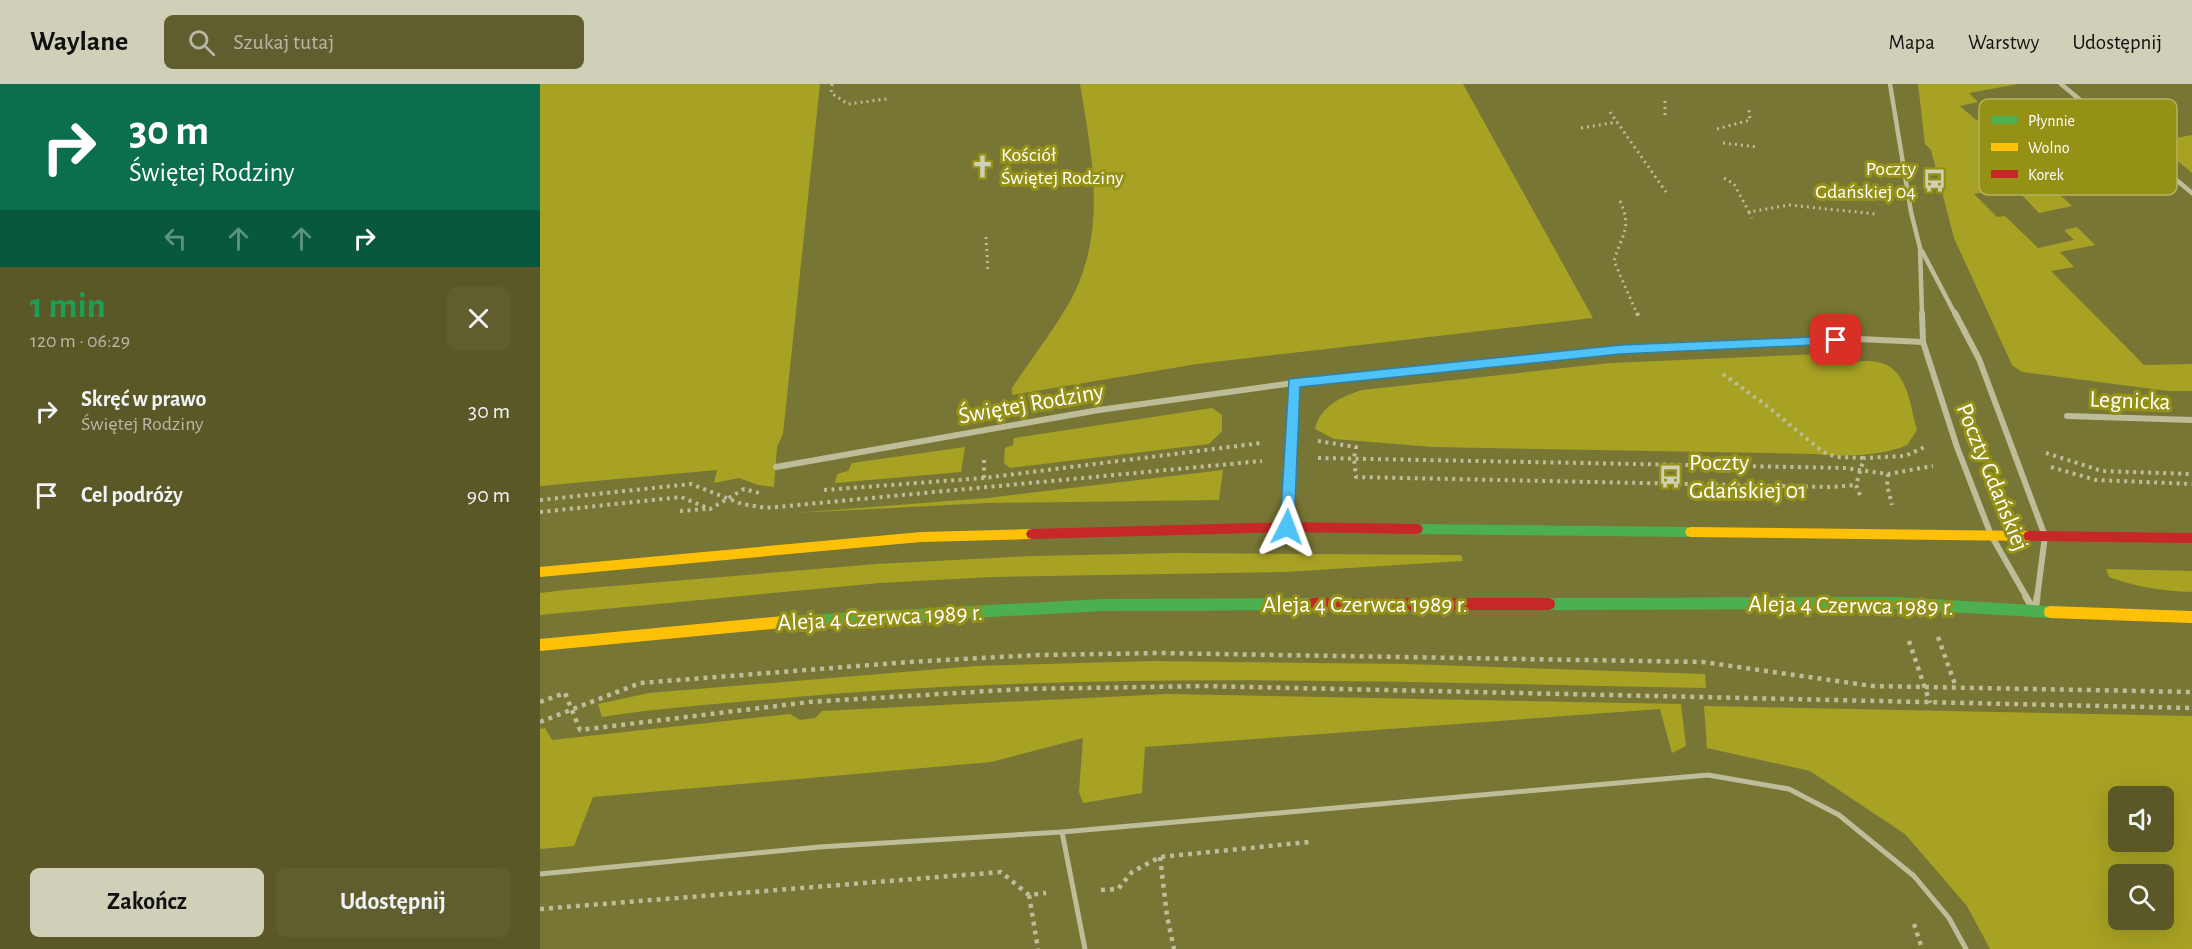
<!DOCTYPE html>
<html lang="pl">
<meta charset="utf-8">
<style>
:root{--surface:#5a5827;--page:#605e2f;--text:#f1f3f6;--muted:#b8b8a7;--accent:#d0cfb8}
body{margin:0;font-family:"Alegreya Sans",sans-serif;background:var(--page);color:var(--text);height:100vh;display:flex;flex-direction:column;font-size:22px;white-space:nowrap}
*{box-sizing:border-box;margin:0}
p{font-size:20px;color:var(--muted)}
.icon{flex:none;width:33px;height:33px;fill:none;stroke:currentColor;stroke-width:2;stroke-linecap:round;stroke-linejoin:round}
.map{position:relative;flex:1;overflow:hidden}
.sheet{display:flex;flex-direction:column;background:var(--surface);width:540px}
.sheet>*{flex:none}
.banner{background:#0b6e4f;color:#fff;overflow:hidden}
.controls{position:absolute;left:1568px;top:702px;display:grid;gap:12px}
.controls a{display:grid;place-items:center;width:66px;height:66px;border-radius:9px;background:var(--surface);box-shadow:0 6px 24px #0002;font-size:30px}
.pin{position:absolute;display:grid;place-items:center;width:51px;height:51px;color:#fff;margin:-26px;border-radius:12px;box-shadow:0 3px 9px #0006}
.me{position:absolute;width:66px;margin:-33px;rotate:3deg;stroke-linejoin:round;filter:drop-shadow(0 0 4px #0008)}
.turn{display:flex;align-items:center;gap:21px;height:126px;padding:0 30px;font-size:27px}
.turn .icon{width:78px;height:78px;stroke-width:2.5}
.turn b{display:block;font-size:42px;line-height:51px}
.lanes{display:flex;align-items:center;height:57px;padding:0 30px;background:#0003;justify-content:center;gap:30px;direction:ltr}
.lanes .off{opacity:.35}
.round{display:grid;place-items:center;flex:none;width:63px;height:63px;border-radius:9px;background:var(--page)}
.head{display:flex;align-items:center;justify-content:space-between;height:102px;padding:0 30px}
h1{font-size:36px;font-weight:700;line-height:45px;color:#1e9e55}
.primary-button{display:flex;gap:12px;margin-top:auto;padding:12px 30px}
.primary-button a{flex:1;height:69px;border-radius:9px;background:var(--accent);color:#111;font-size:24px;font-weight:700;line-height:69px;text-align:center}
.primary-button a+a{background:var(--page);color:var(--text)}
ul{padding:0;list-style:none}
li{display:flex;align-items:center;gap:18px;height:84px;padding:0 30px}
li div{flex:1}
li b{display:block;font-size:22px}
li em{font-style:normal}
header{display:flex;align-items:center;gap:36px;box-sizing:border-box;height:84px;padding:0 30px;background:var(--accent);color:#111}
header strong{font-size:28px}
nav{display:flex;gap:33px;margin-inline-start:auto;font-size:21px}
.search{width:420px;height:54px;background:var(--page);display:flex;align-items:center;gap:15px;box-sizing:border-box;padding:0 21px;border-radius:9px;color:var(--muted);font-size:22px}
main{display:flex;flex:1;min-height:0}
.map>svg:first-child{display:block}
</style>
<header>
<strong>Waylane</strong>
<div class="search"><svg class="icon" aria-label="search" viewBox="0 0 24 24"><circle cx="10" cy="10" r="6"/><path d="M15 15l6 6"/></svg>Szukaj tutaj</div>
<nav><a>Mapa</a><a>Warstwy</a><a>Udostępnij</a></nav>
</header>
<main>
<section class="sheet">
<div class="banner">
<div class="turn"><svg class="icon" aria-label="right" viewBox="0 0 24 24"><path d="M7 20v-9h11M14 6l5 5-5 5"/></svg><div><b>30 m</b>Świętej Rodziny</div></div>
<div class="lanes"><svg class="icon off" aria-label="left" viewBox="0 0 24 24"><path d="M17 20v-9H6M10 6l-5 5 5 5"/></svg><svg class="icon off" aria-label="ahead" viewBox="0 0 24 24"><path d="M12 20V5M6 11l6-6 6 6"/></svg><svg class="icon off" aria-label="ahead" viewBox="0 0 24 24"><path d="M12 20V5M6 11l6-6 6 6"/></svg><svg class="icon" aria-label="right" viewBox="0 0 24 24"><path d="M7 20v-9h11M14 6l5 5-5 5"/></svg></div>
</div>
<div class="head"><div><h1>1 min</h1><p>120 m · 06:29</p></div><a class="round"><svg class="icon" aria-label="close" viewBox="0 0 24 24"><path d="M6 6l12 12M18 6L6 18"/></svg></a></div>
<ul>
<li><svg class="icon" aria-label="right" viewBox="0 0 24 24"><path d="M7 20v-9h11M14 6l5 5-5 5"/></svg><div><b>Skręć w prawo</b><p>Świętej Rodziny</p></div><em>30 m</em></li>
<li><svg class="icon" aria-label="arrive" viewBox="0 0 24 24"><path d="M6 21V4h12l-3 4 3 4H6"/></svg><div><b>Cel podróży</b></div><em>90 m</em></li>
</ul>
<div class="primary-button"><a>Zakończ</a><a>Udostępnij</a></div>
</section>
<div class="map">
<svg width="1652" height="865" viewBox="0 0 1652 865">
<rect width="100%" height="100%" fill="#787634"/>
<g fill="#a7a223" fill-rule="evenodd">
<polygon points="0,0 280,0 243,350 237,363 234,403 218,401 199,394 174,399 177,386 0,402"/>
<path d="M540 0H923L1053 234 657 280 472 311V304C491 275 517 242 533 212 567 143 552 72 540 0Z"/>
<polygon points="1378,0 1478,0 1429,9 1438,18 1420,22 1436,36 1454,32 1467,44 1538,31 1551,42 1495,50 1491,47 1475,50 1522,94 1434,110 1457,133 1465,132 1498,164 1534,156 1524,146 1537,143 1555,161 1520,168 1534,183 1511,187 1604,281 1652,280 1652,307 1628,307 1482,288 1472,281 1414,154 1391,66 1385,60"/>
<polygon points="1652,51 1652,89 1615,58"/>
<polygon points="1515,106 1532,122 1499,129 1482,111"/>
<path d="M1305 269 1308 278C1317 278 1327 276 1337 278 1368 283 1370 322 1377 346L1367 361C1343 372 1301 373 1275 370L893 363 794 355 775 345C780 322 801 313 822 306L1070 279Z"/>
<polygon points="672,324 682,331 682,347 669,360 470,384 464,379 465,364 473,361 474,354"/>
<polygon points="425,363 421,388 295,399 297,390 308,387 312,379"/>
<polygon points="683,386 679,416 447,419 255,429 447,414"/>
<polygon points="637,469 921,471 923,477 745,488 452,493 340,499 0,531 0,509 25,506 337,480 492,472"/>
<path d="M1566 485 1652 487V508C1623 507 1596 503 1569 493Z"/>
<path d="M613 577 866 580 1165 590 1166 604C855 598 544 586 233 615 176 620 119 624 62 633L58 620 109 609 435 582Z"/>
<polygon points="627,610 1141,620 1146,662 1132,669 1120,625 605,663 602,709 543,719 539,708 543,654 451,678 53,713 34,762 0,765 0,645 5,644 12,656 250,630 260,636 275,634 282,627"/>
<path d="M1164 622 1652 632V865H1450L1427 822 1365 750 1270 687 1167 664ZM1578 712H1623V758H1578ZM1578 790H1623V836H1578Z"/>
</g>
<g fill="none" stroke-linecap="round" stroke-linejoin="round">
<g stroke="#bebd99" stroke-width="3" stroke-dasharray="2 4" stroke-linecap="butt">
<polyline points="292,0 291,9 308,20 347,15"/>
<polyline points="1125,17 1125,34"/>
<polyline points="1070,28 1126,108"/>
<polyline points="1041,44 1077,38"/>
<polyline points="1177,45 1210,36 1209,26"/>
<polyline points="1183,59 1218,63"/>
<polyline points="1184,94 1194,100 1209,128 1249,121 1336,130"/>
<path d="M1080 117C1093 145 1081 151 1074 177L1097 230"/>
<polyline points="1209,128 1212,134"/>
<polyline points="446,153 448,188"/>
</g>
<g stroke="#bebd99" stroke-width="4" stroke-dasharray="3 4.5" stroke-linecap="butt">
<polyline points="1097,229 1100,236"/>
<polyline points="1183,290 1227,322 1283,368 1296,373 1324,374"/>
<polyline points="778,357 816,363 814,374 816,393 1292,403 1316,401"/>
<polyline points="1506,369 1562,387 1652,390"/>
<polyline points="778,374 1305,384 1348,390 1393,382"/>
<polyline points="444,376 444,394"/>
<polyline points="1511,383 1556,396 1652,400"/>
<polyline points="1348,390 1347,401 1352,421"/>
<polyline points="284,406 444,394 721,359"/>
<polyline points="1320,411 1316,401 1324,374 1365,372 1387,362"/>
<polyline points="0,416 151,400 202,420 226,424 722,377"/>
<polyline points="140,427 166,425"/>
<polyline points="0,428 141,413 170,425 204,405 223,410"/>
</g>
<g stroke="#bebd99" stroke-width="4.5" stroke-dasharray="4 5" stroke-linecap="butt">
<polyline points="1398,553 1416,603"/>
<polyline points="1369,557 1390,619"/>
<polyline points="0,618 25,609 40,646 269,618 482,605 665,602 1652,624"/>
<polyline points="0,638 100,599 369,578 498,571 619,569 1163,578 1332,602 1652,608"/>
<polyline points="620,773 627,832 634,865"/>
<polyline points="561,806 578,805 592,788 620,773 769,758"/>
<polyline points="489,811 498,865"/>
<polyline points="0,825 461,788 489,811 506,809"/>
<polyline points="1374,840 1382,865"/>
</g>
<g stroke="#bebd99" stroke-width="5">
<polyline points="522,748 545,865"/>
<polyline points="0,790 279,763 522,748 1168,691 1249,705 1299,731 1374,792 1409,834 1426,865"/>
</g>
<g stroke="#bebd99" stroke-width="4.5">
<polyline points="1350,0 1371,128 1380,164 1382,230"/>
<polyline points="1521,0 1652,109"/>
<polyline points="1382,167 1415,230"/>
</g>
<g stroke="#bebd99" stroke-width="6">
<polyline points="1382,229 1383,258 1417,363 1451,451 1487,514"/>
<polyline points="1415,229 1439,275 1505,452 1497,514"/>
<polyline points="1527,332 1652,336"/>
<polyline points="236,383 559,326 754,299 1140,261 1319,255 1383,258"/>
<polyline points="747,443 754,299"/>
</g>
<g stroke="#bebd99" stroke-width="7">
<polyline points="1486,513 1495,528"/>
<polyline points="1495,528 1497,513"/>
</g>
<g fill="#4caf50" fill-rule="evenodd">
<polygon points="877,440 1151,443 1155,444 1157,448 1155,452 1151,453 877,450 873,449 871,445 873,441"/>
<polygon points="1356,513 1510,522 1515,524 1516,528 1515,532 1510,534 1356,525 1009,526 1004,524 1003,520 1004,516 1009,514"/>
<polygon points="772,514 777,516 778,520 777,524 772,526 564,527 243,544 238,542 237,538 238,534 243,532 564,515"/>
</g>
<g fill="#ffc107" fill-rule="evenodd">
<polygon points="1151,443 1489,447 1493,448 1495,452 1493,456 1489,457 1151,453 1147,452 1145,448 1147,444"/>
<polygon points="492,445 496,446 498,450 496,454 492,455 381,458 0,493 0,483 381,448"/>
<polygon points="1510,522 1652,527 1652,539 1510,534 1505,532 1504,528 1505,524"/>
<polygon points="243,532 248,534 249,538 248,542 243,544 0,567 0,555"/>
</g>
<g fill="#c62828" fill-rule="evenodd">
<polygon points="747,438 877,440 881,441 883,445 881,449 877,450 747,448 492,455 488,454 486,450 488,446 492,445"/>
<polygon points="1489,447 1652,449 1652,459 1489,457 1485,456 1483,452 1485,448"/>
<polygon points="772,514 1009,514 1014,516 1015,520 1014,524 1009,526 772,526 767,524 766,520 767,516"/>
</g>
</g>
<polygon fill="#4fc3f7" stroke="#337fa1" stroke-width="1.5" points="1296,252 1302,256 1296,260 1081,270 760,303 754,443 752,447 742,447 740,443 749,295 1081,261"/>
<defs>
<symbol id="church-bare" viewBox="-9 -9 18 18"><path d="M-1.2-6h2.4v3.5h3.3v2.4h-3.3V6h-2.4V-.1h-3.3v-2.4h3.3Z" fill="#d0cfb8" stroke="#959117" stroke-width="2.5" paint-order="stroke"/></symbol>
<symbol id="bus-bare" viewBox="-9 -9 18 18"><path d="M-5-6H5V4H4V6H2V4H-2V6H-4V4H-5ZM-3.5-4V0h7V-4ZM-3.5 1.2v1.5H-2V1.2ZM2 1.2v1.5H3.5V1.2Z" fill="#d0cfb8" stroke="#959117" stroke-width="2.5" paint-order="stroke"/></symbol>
</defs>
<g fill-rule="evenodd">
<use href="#church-bare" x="426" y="66" width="33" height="33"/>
<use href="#bus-bare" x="1378" y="80" width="33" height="33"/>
<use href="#bus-bare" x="1114" y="376" width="33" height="33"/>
</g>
<g text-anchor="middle" stroke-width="6" stroke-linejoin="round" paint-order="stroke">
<g font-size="20" fill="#fff" stroke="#959117" text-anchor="start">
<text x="461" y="77">Kościół<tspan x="461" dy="23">Świętej Rodziny</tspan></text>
<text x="1376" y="91" text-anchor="end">Poczty<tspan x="1376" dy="23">Gdańskiej 04</tspan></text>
</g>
<g font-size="24" fill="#fff" stroke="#959117">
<text transform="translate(1590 316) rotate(2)" y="8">Legnicka</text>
<text transform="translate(491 319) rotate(-10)" y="8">Świętej Rodziny</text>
<text transform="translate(1453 393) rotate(68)" y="8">Poczty Gdańskiej</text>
<text x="825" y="528">Aleja 4 Czerwca 1989 r.</text>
<text transform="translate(1311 521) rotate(1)" y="8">Aleja 4 Czerwca 1989 r.</text>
<text transform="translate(340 533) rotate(-3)" y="8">Aleja 4 Czerwca 1989 r.</text>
</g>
<g font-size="24" fill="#fff" stroke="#959117" text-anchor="start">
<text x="1149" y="386">Poczty<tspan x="1149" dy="28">Gdańskiej 01</tspan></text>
</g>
</g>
<rect x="1439" y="15" width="198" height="96" rx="9" fill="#959117" stroke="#b5b25d" stroke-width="1.5"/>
<rect x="1451" y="32" width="27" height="8" fill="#4caf50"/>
<rect x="1451" y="59" width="27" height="8" fill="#ffc107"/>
<rect x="1451" y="86" width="27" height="8" fill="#c62828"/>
<g font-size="16" fill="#fff">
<text x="1488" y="42">Płynnie</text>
<text x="1488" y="69">Wolno</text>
<text x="1488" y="96">Korek</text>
</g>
</svg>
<div class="controls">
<a><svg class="icon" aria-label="sound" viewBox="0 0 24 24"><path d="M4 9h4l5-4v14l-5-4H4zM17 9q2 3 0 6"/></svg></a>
<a><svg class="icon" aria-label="search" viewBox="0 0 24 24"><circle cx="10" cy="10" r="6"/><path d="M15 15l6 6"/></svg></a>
</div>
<div class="pin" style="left:1296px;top:256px;background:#d93025"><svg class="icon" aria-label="arrive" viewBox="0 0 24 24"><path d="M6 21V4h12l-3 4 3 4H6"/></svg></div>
<svg class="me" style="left:747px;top:443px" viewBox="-20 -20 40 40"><path d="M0-17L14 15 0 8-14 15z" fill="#4fc3f7" stroke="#fff" stroke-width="4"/></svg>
</div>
</main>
